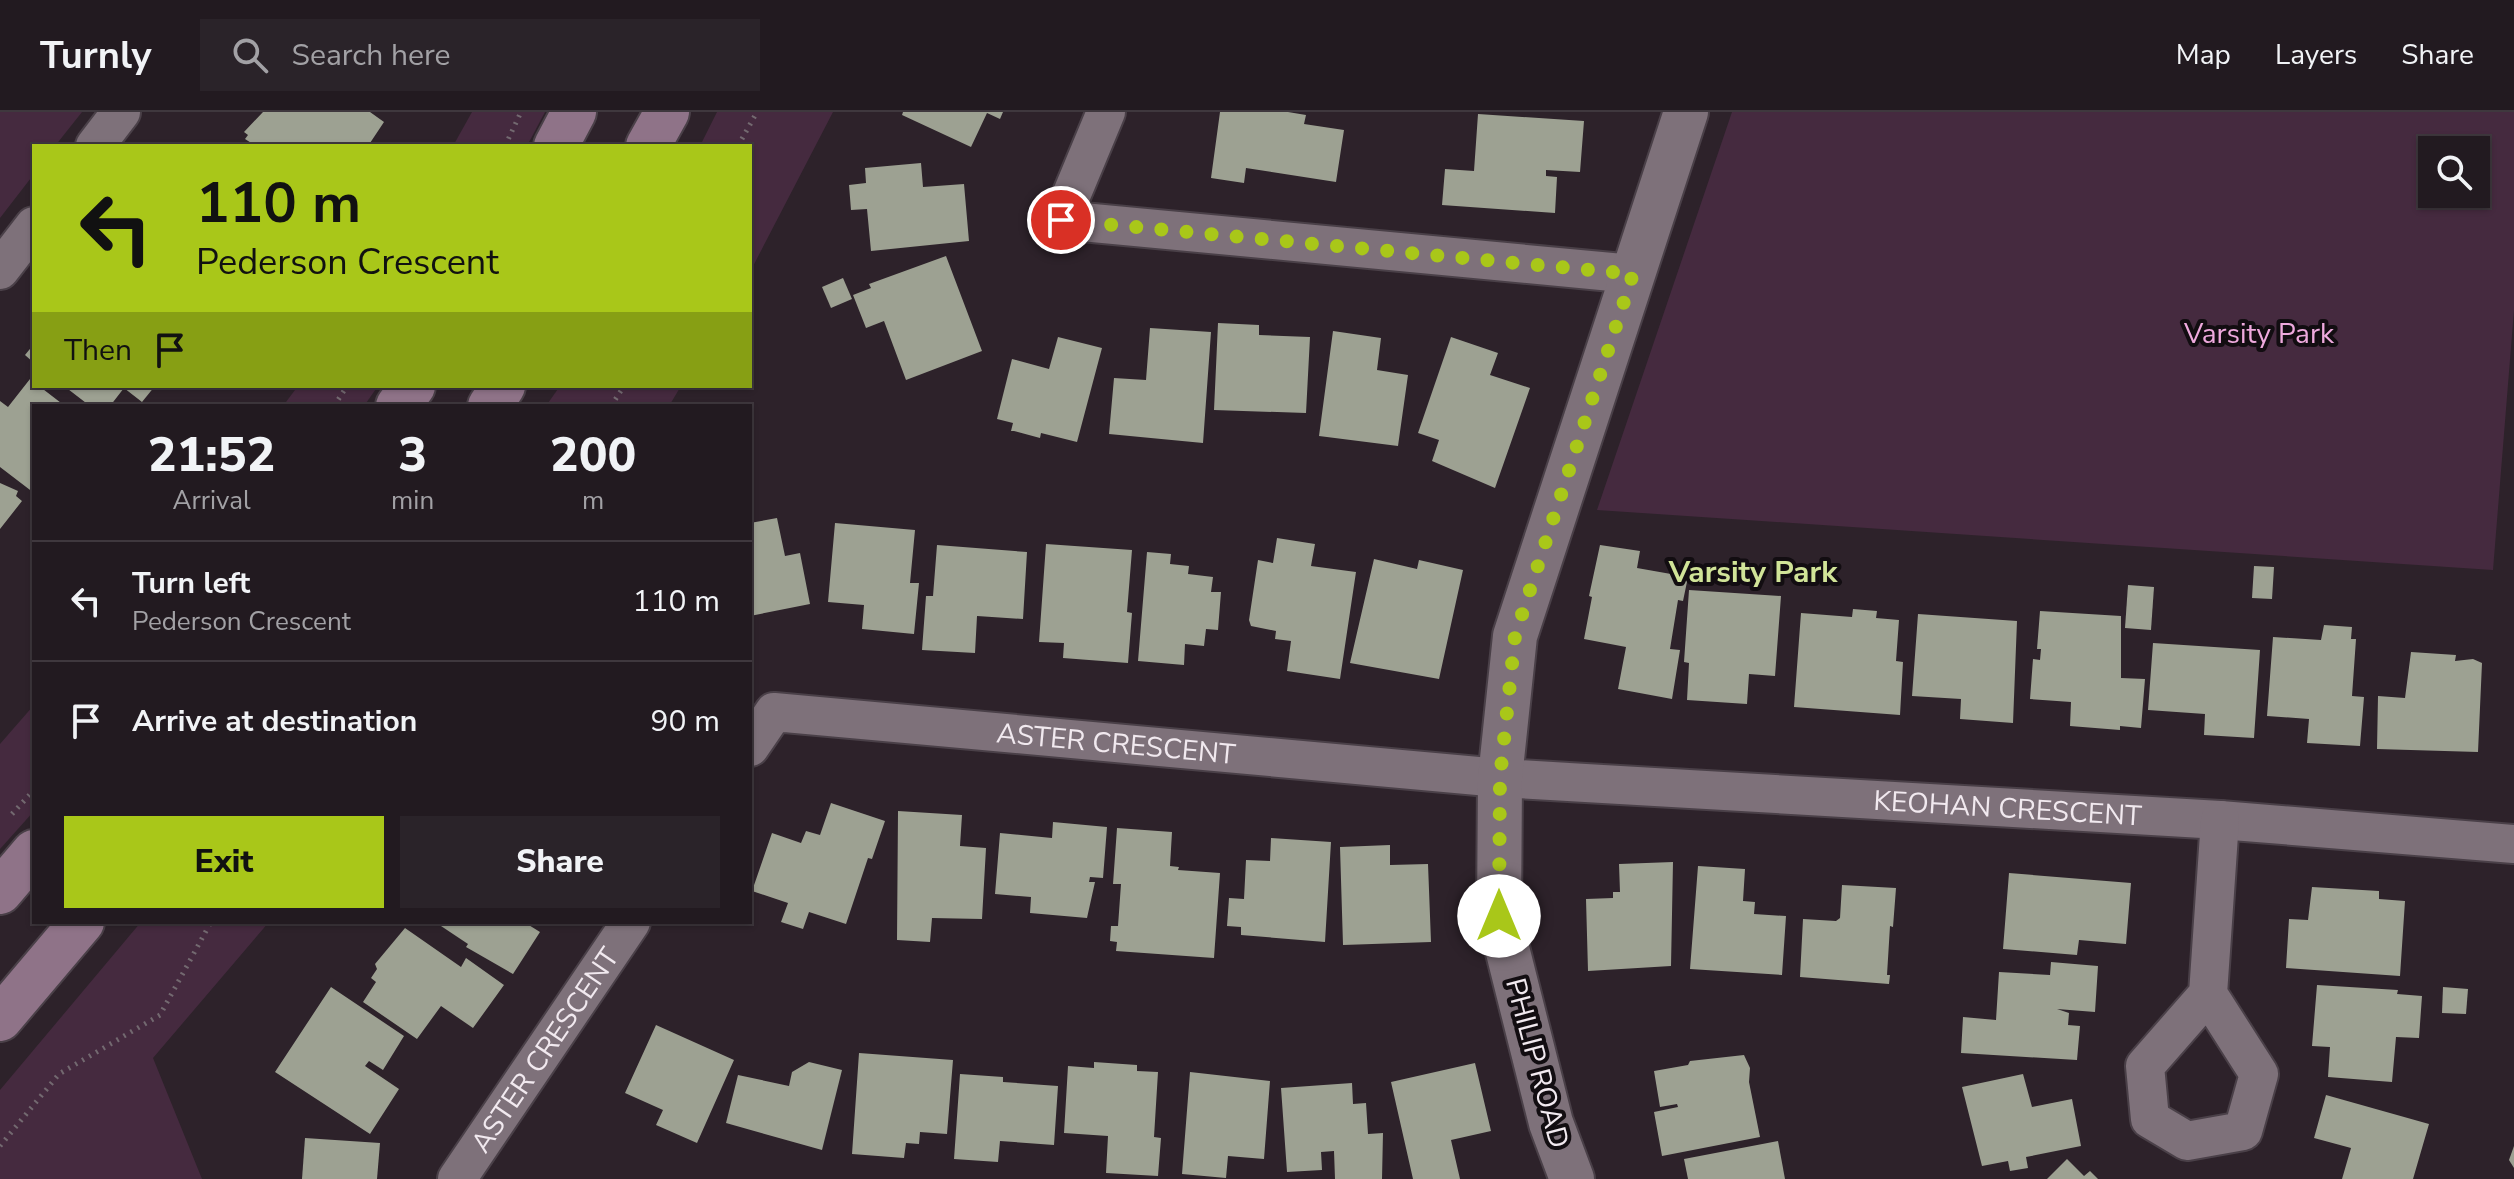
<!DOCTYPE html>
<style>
:root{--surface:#221a20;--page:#2a2329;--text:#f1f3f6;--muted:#a2a1a5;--line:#3f383e;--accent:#a9c719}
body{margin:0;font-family:"Nunito Sans",sans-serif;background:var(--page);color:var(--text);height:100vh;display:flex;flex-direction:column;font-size:30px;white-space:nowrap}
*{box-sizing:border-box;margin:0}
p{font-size:26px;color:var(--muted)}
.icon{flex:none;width:44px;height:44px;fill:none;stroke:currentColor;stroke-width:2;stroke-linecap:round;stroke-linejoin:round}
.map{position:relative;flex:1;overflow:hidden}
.panel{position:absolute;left:32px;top:292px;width:720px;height:520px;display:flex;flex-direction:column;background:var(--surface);border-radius:0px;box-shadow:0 2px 6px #0004,0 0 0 2px var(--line)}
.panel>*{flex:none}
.hud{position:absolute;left:32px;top:32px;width:720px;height:244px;border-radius:0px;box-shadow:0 2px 6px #0004,0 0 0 2px var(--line);background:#a9c719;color:#111;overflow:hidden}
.buttons{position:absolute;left:2418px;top:24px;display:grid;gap:16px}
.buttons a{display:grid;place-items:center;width:72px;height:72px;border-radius:0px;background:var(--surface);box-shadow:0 2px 6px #0004,0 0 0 2px var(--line);font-size:40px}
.pin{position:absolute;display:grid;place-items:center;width:68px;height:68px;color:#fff;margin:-34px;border:4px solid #fff;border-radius:50%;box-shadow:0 2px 8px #0007}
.me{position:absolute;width:88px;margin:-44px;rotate:0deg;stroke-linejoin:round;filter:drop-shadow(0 0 6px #0008)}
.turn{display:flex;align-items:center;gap:28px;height:168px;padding:0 32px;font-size:36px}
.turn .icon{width:104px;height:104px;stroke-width:2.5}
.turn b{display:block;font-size:56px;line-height:68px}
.then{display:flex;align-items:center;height:76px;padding:0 32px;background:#0003;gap:16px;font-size:30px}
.eta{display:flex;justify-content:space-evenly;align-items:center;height:136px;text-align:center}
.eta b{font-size:48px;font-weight:800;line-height:56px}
.cta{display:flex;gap:16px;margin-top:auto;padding:16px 32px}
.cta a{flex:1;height:92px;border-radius:0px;background:var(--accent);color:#111;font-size:32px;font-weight:800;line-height:92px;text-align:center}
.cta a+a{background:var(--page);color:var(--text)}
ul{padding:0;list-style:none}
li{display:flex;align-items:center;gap:24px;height:120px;padding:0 32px;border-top:2px solid var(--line)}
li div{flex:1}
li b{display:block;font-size:30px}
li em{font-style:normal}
header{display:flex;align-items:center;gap:48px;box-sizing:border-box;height:112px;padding:0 40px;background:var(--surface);border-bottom:2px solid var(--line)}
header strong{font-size:38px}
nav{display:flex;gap:44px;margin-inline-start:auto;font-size:28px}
.search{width:560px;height:72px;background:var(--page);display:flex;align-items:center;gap:20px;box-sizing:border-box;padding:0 28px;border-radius:0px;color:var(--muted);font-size:30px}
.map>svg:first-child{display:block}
</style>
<header>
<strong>Turnly</strong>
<div class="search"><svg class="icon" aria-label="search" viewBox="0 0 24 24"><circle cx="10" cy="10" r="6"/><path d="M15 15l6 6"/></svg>Search here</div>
<nav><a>Map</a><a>Layers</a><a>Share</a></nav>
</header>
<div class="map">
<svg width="2514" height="1067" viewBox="0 0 2514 1067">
<rect width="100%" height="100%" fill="#2d222a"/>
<g fill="#452a3f" fill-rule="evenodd">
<polygon points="0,0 82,0 55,34 34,34 34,62 0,106"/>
<polygon points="472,0 545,0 527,34 453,34"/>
<polygon points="717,0 833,0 750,160 750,34 700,34"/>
<path d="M1732 0H2514V198L2493 458 1597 398ZM2432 38H2476V82H2432Z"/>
<polygon points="298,274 378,274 364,294 283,294"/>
<polygon points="560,274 681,274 669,294 546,294"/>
<polygon points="34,593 34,699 0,737 0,632"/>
<polygon points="141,810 269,810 153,946 202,1067 0,1067 0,978"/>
</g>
<g fill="#9da192">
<polygon points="263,0 370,0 384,10 368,34 256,34 245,27 248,23 244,20"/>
<polygon points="903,0 1003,0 1000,7 987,1 971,35 902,3"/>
<polygon points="1220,0 1288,0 1306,3 1304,12 1344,18 1336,70 1246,56 1244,71 1211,66"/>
<polygon points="1478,2 1584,9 1580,60 1546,58 1546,64 1557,65 1555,101 1442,93 1445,57 1474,59"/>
<polygon points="921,51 923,75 964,72 969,129 871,139 867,97 851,98 849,73 866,71 865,56"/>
<polygon points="946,144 982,239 906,268 884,209 866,216 853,183 871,176 869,172"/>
<polygon points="843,166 852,187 831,196 822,175"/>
<polygon points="1218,211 1259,213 1259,223 1310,225 1306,301 1214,298"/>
<polygon points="1150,216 1211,220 1203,331 1109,322 1114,266 1146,268"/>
<polygon points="1333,219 1381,226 1377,258 1408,263 1398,334 1319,324"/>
<polygon points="1058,225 1102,236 1077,330 1041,321 1040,326 1014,319 1011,319 1013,311 997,307 1012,247 1049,257"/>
<polygon points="1451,225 1498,241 1490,263 1530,276 1495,376 1432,349 1439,328 1418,321"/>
<polygon points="34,232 34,251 25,243"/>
<polygon points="30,267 34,274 39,274 65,294 34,294 34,381 0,355 0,289 8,295"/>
<polygon points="64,274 155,274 142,290 124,276 110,294 90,294"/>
<polygon points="0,371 18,379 16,384 22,389 0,417"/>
<polygon points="777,406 785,444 800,441 810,492 750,504 750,411"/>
<polygon points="835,411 915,418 910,471 919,471 914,522 862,517 864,493 828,490"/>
<polygon points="1277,426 1315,432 1311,454 1356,460 1340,567 1287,559 1291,529 1275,527 1276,519 1251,514 1249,508 1258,448 1273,451"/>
<polygon points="1046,432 1132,438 1127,500 1132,501 1128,551 1063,546 1064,531 1039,530"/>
<polygon points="937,433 1027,440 1023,507 977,504 975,541 922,538 926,484 933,484"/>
<polygon points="1600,433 1640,439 1637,456 1688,465 1683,489 1678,488 1670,537 1680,538 1672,587 1618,577 1626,535 1584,527 1592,485 1589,484"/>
<polygon points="1147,440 1171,442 1170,452 1189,454 1188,462 1213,465 1211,480 1221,480 1218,518 1206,517 1204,534 1185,532 1184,553 1138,549"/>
<polygon points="1374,447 1417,457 1419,448 1463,458 1439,567 1350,551"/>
<polygon points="2254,454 2274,455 2272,487 2252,486"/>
<polygon points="2128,473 2154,475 2151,518 2125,516"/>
<polygon points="1689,478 1781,484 1775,564 1749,562 1747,592 1687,588 1689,551 1684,550"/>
<polygon points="1853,497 1877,499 1876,506 1899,508 1896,549 1903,550 1900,603 1794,595 1801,501 1852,505"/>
<polygon points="2040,499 2121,504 2121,566 2145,567 2141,616 2120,614 2120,618 2070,614 2071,590 2030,587 2033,547 2040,548 2041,537 2037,537"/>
<polygon points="1918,502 2017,509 2013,611 1960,607 1961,587 1912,584"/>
<polygon points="2324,513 2352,515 2351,527 2356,527 2352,584 2364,585 2360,634 2307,631 2309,607 2267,604 2273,525 2321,528"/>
<polygon points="2153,531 2260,538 2254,626 2204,623 2205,602 2148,598"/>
<polygon points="2411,540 2456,543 2455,549 2473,547 2482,551 2478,640 2377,637 2378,584 2405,586"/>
<polygon points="831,691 885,709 872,747 868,746 846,812 809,800 803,817 781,810 788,791 752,779 772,721 801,731 806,719 820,723"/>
<polygon points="898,699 962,703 960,734 986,736 982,807 932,806 930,830 897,828"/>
<polygon points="1053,710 1107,715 1103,766 1090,765 1089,770 1095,770 1087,806 1030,801 1031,785 995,782 1000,721 1052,726"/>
<polygon points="1117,716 1172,720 1170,754 1179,755 1178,758 1220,761 1214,846 1116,839 1117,830 1110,829 1111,814 1118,814 1121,772 1113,772"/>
<polygon points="1271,726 1331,730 1325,830 1241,823 1241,815 1227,814 1229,786 1244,787 1246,748 1270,749"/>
<polygon points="1390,733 1390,753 1428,752 1431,830 1343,833 1340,735"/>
<polygon points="1673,750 1671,854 1588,859 1586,787 1613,786 1613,780 1620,780 1619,752"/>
<polygon points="1698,754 1745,757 1743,789 1755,790 1754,802 1786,804 1782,863 1690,857"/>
<polygon points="2009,761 2131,771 2126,832 2079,828 2077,843 2003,837"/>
<polygon points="1842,773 1896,776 1893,815 1890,814 1887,863 1890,863 1889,872 1800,865 1803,807 1836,809 1840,806"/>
<polygon points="2312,775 2379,779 2379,787 2405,789 2400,864 2286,856 2289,807 2308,808"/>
<polygon points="435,810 524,810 540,820 513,862 466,835 468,832"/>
<polygon points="405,816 461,855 466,846 504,873 473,916 441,894 417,927 363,890 376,870 371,866 377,857 375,852"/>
<polygon points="2051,850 2098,854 2095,900 2057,897 2069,901 2068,913 2080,914 2077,948 1961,941 1963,905 1996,908 1999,860 2050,863"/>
<polygon points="2317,873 2398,878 2397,882 2422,884 2419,926 2396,925 2392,970 2328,965 2330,935 2312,934"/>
<polygon points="331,875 404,924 383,958 369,949 365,954 399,977 370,1022 275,960"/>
<polygon points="2443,875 2468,877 2466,902 2442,901"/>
<polygon points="656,913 734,948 697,1031 656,1013 663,998 625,981"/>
<polygon points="859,941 953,948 947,1022 920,1020 919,1032 906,1031 904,1046 852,1042"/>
<polygon points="1744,943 1750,956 1749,970 1760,1025 1662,1044 1654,1000 1678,995 1677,992 1660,995 1654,959 1688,953 1690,949"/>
<polygon points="809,950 842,958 822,1038 726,1011 738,963 789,974 792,960"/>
<polygon points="1094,950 1137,953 1137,959 1158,960 1154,1025 1161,1026 1158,1064 1106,1061 1108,1024 1064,1021 1068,954 1094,956"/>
<polygon points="1475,951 1491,1019 1451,1028 1460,1067 1413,1067 1391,970"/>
<polygon points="1190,960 1270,969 1264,1047 1228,1044 1226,1066 1182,1062"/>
<polygon points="960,962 1003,965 1003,970 1058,974 1054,1033 1000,1029 998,1050 954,1047"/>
<polygon points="2023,962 2032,995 2072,987 2081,1034 2026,1045 2028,1056 2010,1059 2008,1049 1982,1054 1962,975"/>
<polygon points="1352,971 1353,992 1366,991 1368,1022 1383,1021 1382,1067 1335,1067 1334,1039 1321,1040 1322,1058 1287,1060 1281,976"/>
<polygon points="2326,983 2429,1012 2413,1067 2342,1067 2351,1036 2314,1026"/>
<polygon points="305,1026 380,1031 377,1067 302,1067"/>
<polygon points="1778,1029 1785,1067 1688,1067 1684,1047"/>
<polygon points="2514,1034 2514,1056 2509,1048"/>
<polygon points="2067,1047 2084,1064 2090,1059 2098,1067 2047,1067"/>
</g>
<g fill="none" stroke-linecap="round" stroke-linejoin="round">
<defs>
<g id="minor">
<polyline points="1106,0 1061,108 1633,162"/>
<polyline points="95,34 121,0"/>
<polyline points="0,158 34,114"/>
<path id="s1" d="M750 635 774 600 1500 666 2220 708 2514 732"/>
<polyline points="2208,882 2145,954 2150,1007 2187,1029 2243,1019 2259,962 2208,882 2220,708"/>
<path id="s2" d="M457 1067 631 810"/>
</g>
<polyline id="tertiary" points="1572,1067 1551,1011 1499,804 1500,666 1515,524 1686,0"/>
<g id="secondary">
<polyline points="556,34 574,0"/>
<polyline points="648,34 667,0"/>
<polyline points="398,294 413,274"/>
<polyline points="490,294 503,274"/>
<polyline points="0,780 34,740"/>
<polyline points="0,907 82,810"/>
</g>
</defs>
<use href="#minor" stroke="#4a4048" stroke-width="42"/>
<use href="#tertiary" stroke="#4a4048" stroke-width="48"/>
<use href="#secondary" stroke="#4a4048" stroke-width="48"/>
<g stroke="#736970" stroke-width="5" stroke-dasharray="2 6" stroke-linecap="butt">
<polyline points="505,34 521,0"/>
<polyline points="738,34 757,0"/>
<polyline points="334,294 347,274"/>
<polyline points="611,294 624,274"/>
<polyline points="12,702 34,678"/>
<polyline points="0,1034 59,962 160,903 211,810"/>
</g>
<use href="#minor" stroke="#7e717a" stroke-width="38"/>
<use href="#tertiary" stroke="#7e717a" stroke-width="44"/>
<use href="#secondary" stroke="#8f7388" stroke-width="44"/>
</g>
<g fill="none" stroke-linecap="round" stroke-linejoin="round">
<polyline stroke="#a9c719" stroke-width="14" stroke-dasharray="0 25.2" points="1061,108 1633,162 1515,524 1500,666 1499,804"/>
</g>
<g text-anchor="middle" stroke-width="8" stroke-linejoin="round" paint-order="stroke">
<g font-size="28" fill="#eea9dd" stroke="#120d11">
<text x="2259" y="231">Varsity Park</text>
</g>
<g font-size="28" fill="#f1e9ef" stroke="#120d11">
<text dy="10" stroke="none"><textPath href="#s1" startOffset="386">ASTER CRESCENT</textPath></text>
<text dy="10" stroke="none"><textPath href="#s1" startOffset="1280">KEOHAN CRESCENT</textPath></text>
<text dy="10" stroke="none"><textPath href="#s2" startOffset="156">ASTER CRESCENT</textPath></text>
<text transform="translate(1538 951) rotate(75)" y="10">PHILIP ROAD</text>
</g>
<g font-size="30" font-weight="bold" fill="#d1e498" stroke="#120d11">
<text x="1753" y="470">Varsity Park</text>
</g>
</g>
</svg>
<div class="buttons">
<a><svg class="icon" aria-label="search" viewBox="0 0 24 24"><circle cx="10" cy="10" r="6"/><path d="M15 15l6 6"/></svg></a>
</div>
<div class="pin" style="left:1061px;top:108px;background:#d93025"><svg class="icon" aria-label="arrive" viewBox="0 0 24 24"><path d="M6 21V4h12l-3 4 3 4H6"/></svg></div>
<svg class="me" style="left:1499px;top:804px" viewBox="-20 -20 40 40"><circle r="19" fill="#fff"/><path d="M0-13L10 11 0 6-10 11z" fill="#a9c719"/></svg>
<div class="hud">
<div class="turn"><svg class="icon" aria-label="left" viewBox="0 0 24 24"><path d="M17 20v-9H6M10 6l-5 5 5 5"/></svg><div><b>110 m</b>Pederson Crescent</div></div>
<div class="then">Then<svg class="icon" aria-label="arrive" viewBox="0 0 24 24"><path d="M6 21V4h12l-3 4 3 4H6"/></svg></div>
</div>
<section class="panel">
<div class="eta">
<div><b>21:52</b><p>Arrival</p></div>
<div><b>3</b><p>min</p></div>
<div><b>200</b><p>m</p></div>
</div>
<ul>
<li><svg class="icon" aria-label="left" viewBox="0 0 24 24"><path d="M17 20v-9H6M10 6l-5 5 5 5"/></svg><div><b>Turn left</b><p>Pederson Crescent</p></div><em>110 m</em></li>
<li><svg class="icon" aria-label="arrive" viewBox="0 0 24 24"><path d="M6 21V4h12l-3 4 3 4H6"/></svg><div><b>Arrive at destination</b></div><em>90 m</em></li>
</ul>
<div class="cta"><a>Exit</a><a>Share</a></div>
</section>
</div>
